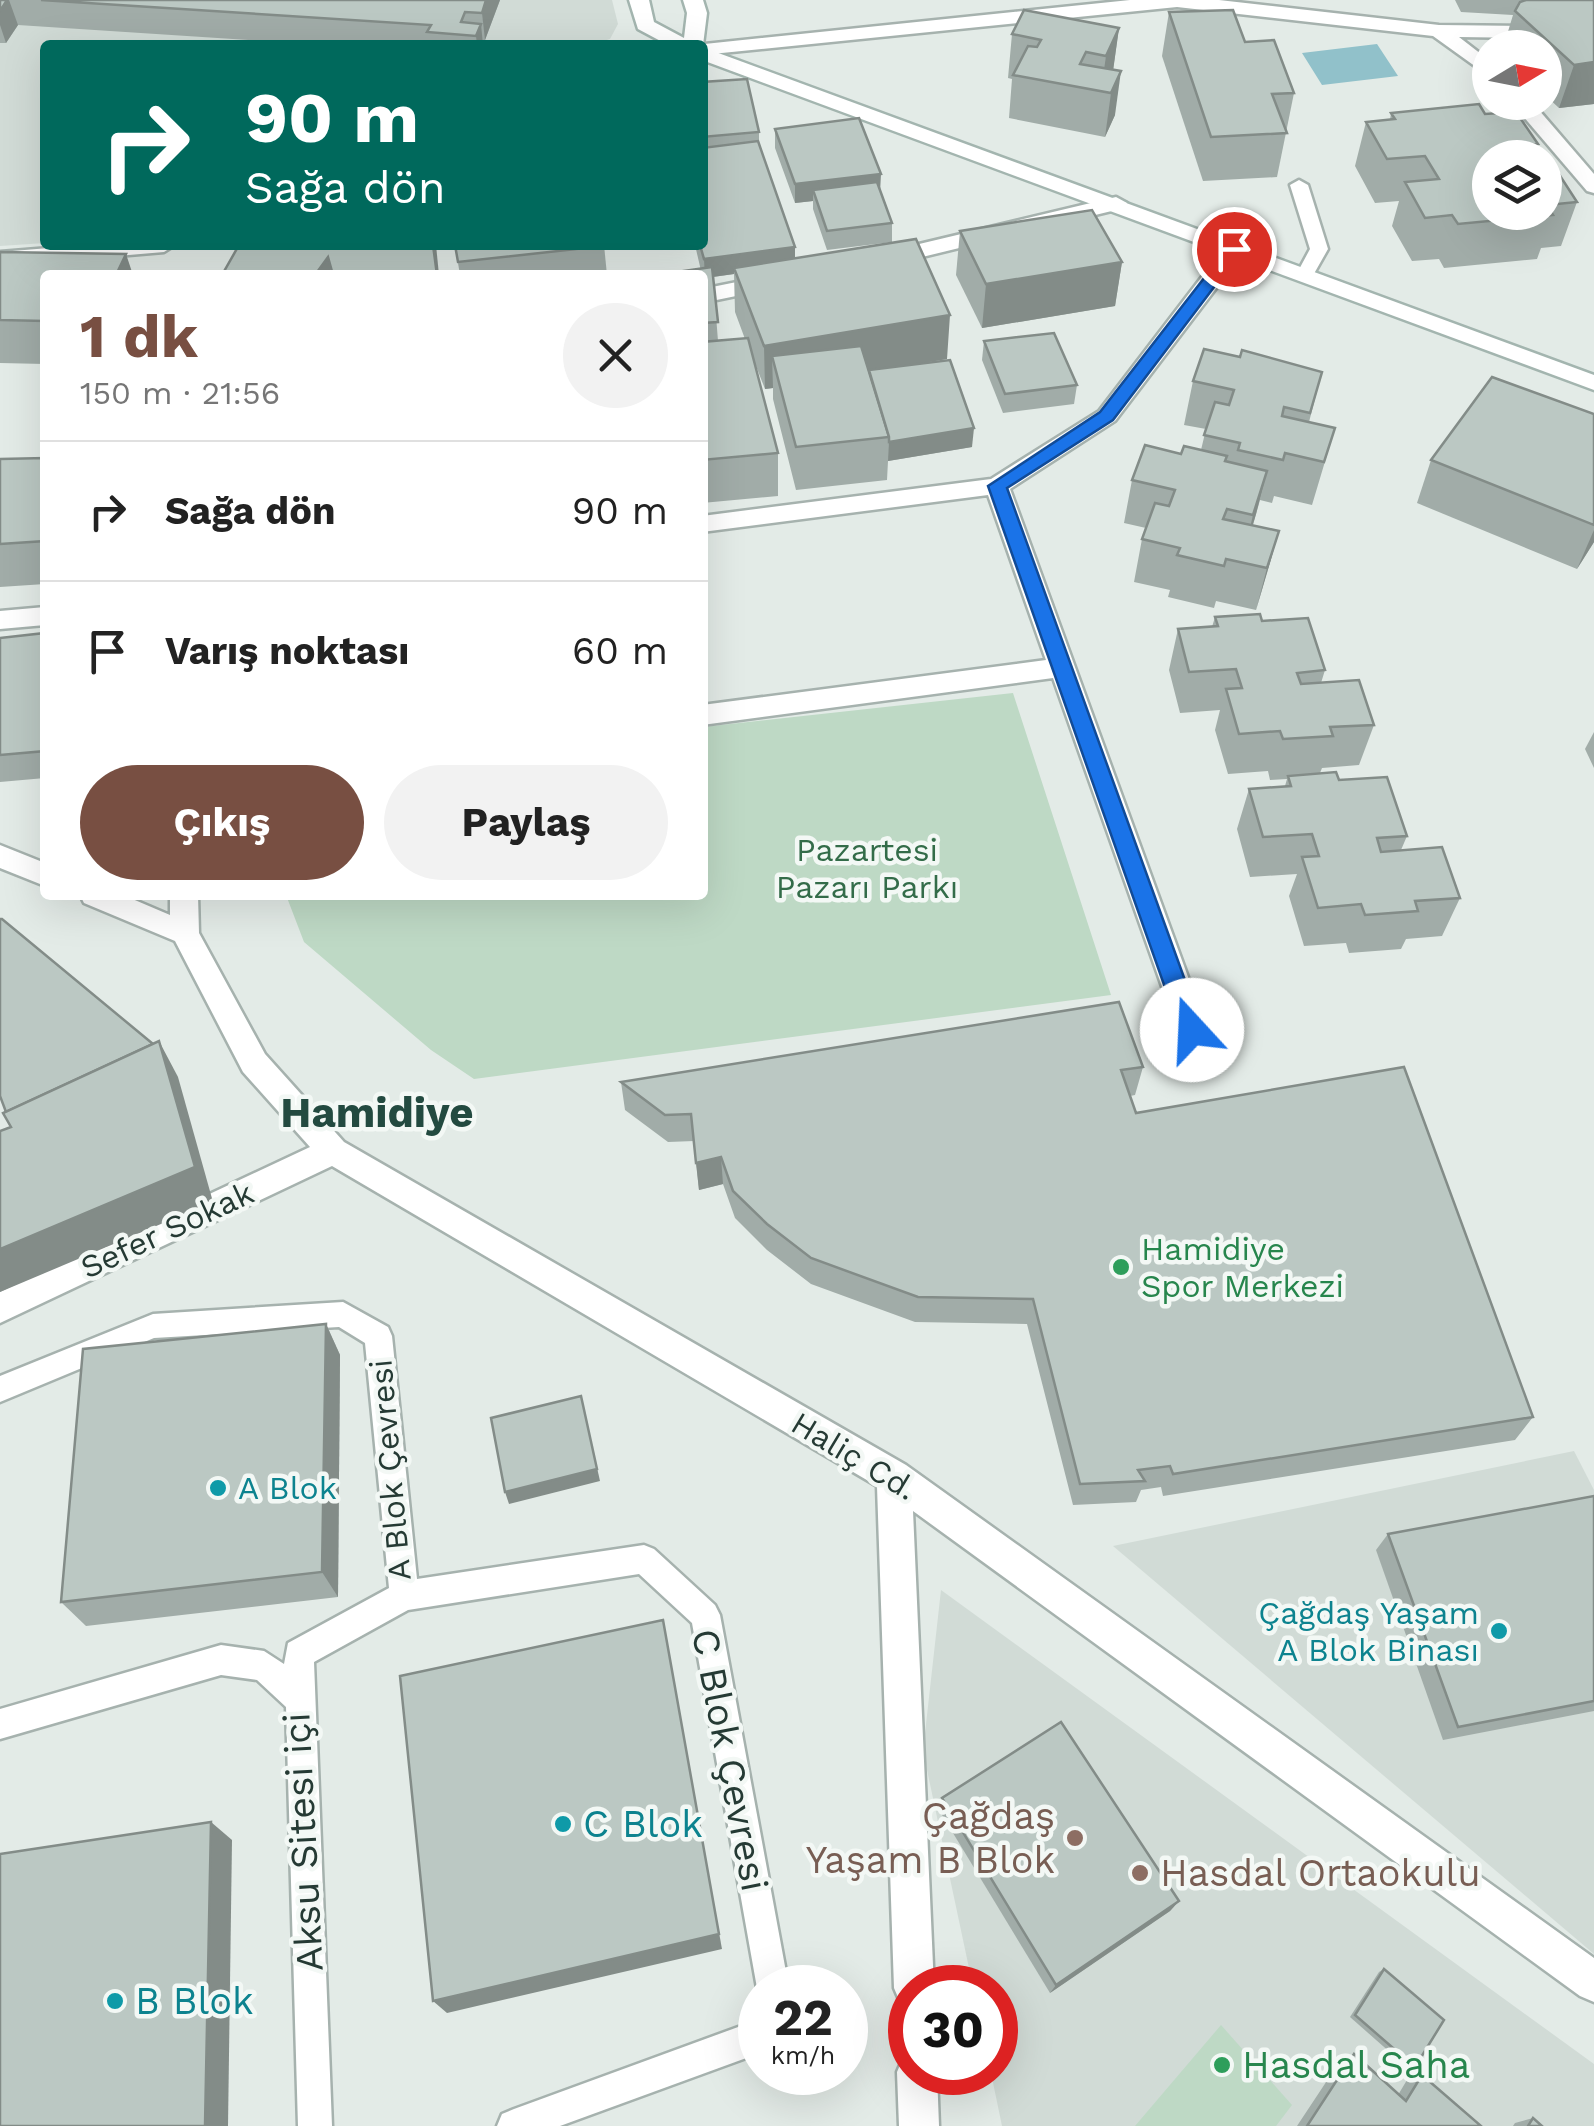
<!DOCTYPE html>
<html lang="tr">
<meta charset="utf-8">
<style>
:root{--surface:#fff;--page:#f2f2f2;--text:#222;--muted:#767676;--line:#e0e0e0;--accent:#784f42}
body{margin:0;font-family:"Work Sans",sans-serif;background:var(--page);color:var(--text);height:100vh;display:flex;flex-direction:column;font-size:38px;white-space:nowrap}
*{box-sizing:border-box;margin:0}
p{font-size:32px;color:var(--muted)}
.icon{flex:none;width:55px;height:55px;fill:none;stroke:currentColor;stroke-width:2;stroke-linecap:round;stroke-linejoin:round}
.map{position:relative;flex:1;overflow:hidden}
.details{position:absolute;left:40px;top:270px;width:668px;height:630px;display:flex;flex-direction:column;background:var(--surface);border-radius:10px;box-shadow:0 10px 40px #0002}
.details>*{flex:none}
.hud{position:absolute;left:40px;top:40px;width:668px;height:210px;border-radius:10px;box-shadow:0 10px 40px #0002;background:#00695c;color:#fff;overflow:hidden}
.needle{width:65px;rotate:80deg}
.buttons{position:absolute;left:1472px;top:30px;display:grid;gap:20px}
.buttons a{display:grid;place-items:center;width:90px;height:90px;border-radius:50%;background:var(--surface);box-shadow:0 10px 40px #0002;font-size:50px}
.speed{position:absolute;left:738px;top:1965px;display:flex;gap:20px;font-size:50px;font-weight:700;text-align:center}
.speed>*{display:grid;place-content:center;width:130px;height:130px;border-radius:50%;background:var(--surface);box-shadow:0 10px 40px #0002;line-height:1}
.speed small{font-size:25px;font-weight:400}
.speed .limit{border:15px solid #d22;background:#fff;color:#111}
.pin{position:absolute;display:grid;place-items:center;width:85px;height:85px;color:#fff;margin:-42px;border:5px solid #fff;border-radius:50%;box-shadow:0 2px 10px #0007}
.me{position:absolute;width:110px;margin:-55px;rotate:340deg;stroke-linejoin:round;filter:drop-shadow(0 0 8px #0008)}
.turn{display:flex;align-items:center;gap:35px;height:210px;padding:0 40px;font-size:45px}
.turn .icon{width:130px;height:130px;stroke-width:2.5}
.turn b{display:block;font-size:70px;line-height:85px}
.round{display:grid;place-items:center;flex:none;width:105px;height:105px;border-radius:52px;background:var(--page)}
.overview{display:flex;align-items:center;justify-content:space-between;height:170px;padding:0 40px}
h1{font-size:60px;font-weight:700;line-height:75px;color:var(--accent)}
.action{display:flex;gap:20px;margin-top:auto;padding:20px 40px}
.action a{flex:1;height:115px;border-radius:60px;background:var(--accent);color:#fff;font-size:40px;font-weight:700;line-height:115px;text-align:center}
.action a+a{background:var(--page);color:var(--text)}
ul{padding:0;list-style:none}
li{display:flex;align-items:center;gap:30px;height:140px;padding:0 40px;border-top:2px solid var(--line)}
li div{flex:1}
li b{display:block;font-size:38px}
li em{font-style:normal}
.map>svg:first-child{display:block}
</style>
<div class="map">
<svg width="1594" height="2126" viewBox="0 0 1594 2126">
<rect width="100%" height="100%" fill="#e3ebe7"/>
<g fill="#d1dbd6">
<polygon points="0,0 612,0 618,24 610,39 591,45 45,45 45,243 0,246"/>
<polygon points="1574,1451 1594,1490 1594,1954 1113,1546"/>
<polygon points="941,1590 1594,2064 1594,2126 1002,2126 991,2073 995,2072 995,1988 973,1987 923,1751"/>
</g>
<g fill="#bed9c5">
<polygon points="1013,693 1111,995 474,1079 431,1050 304,942 286,895 702,895 703,727"/>
<polygon points="1221,2025 1292,2105 1276,2126 1135,2126"/>
</g>
<polygon fill="#91c1ca" points="1377,44 1398,76 1322,85 1302,53"/>
<g fill="none" stroke-linecap="round" stroke-linejoin="round">
<defs>
<g id="lane">
<polygon points="1299,180 1308,185 1328,249 1311,279 1305,281 1296,275 1310,249 1290,185"/>
<polygon points="343,1302 388,1327 392,1336 417,1579 644,1545 654,1549 715,1605 720,1615 789,1988 760,1988 760,1996 757,1988 692,1623 639,1574 408,1610 314,1662 332,2126 298,2126 286,1707 257,1680 221,1675 0,1739 0,1709 221,1645 264,1651 284,1664 288,1643 389,1588 365,1343 339,1327 154,1338 0,1402 0,1376 153,1314"/>
<polygon points="760,2019 760,2053 560,2126 497,2126 502,2114 514,2109"/>
</g>
<g id="street">
<polygon points="1130,0 1219,0 1439,25 1594,27 1594,39 1459,37 1490,61 1490,77 1433,36 1177,7 702,55 702,45 695,45"/>
<polygon points="1511,102 1532,102 1594,174 1594,193 1587,191"/>
<polygon points="1116,197 1127,203 1124,208 881,267 870,260 873,255"/>
<polygon points="1235,242 1246,249 1115,421 1010,489 1207,1029 1202,1038 1192,1041 1182,1038 1177,1029 1053,678 702,725 702,705 1046,660 988,495 702,532 702,516 991,479 1099,411 1227,244"/>
<polygon points="86,245 175,245 164,252 0,266 0,252"/>
<polygon points="772,275 783,282 780,287 702,303 702,289"/>
<polygon points="45,607 45,625 0,629 0,611"/>
<polygon points="0,845 45,863 45,886 0,868"/>
<polygon points="80,895 123,895 170,915 170,895 198,895 199,933 265,1054 344,1142 906,1465 1594,1958 1594,2002 1580,1996 913,1511 934,1988 910,1988 910,2006 900,2002 894,1988 877,1486 332,1166 0,1323 0,1292 310,1147 243,1072 175,941 84,903"/>
<polygon points="910,2055 910,2072 937,2072 939,2126 899,2126 897,2072 903,2058"/>
</g>
<g id="secondary">
<polygon points="629,0 649,0 654,22 684,38 687,13 683,0 703,0 707,13 703,45 668,45 638,29"/>
<polygon points="702,47 1594,375 1594,390 702,60"/>
</g>
</defs>
<use href="#lane" stroke="#a6b2ae" stroke-width="5"/>
<use href="#street" stroke="#a6b2ae" stroke-width="5"/>
<use href="#secondary" stroke="#a3b5af" stroke-width="5"/>
<use href="#lane" fill="#fff" fill-rule="evenodd"/>
<use href="#street" fill="#fff" fill-rule="evenodd"/>
<use href="#secondary" fill="#fff" fill-rule="evenodd"/>
</g>
<g fill="#a1aca8" fill-rule="evenodd">
<polygon points="0,0 500,0 485,40 483,40 483,45 327,45 18,25 6,43 0,43"/>
<polygon points="1455,0 1594,0 1594,104 1559,108 1545,95 1545,48 1503,48 1513,15 1461,12"/>
<polygon points="1169,12 1245,42 1294,93 1277,177 1203,181 1162,56"/>
<polygon points="1119,28 1113,70 1115,115 1105,137 1009,118 1012,79 1008,78 1012,34"/>
<path d="M702 82 759 132V145L795 247V258L947 359 916 364 972 447 888 461 887 480 796 490 773 399V388L765 389 754 361 778 453V496L702 503V275L695 245H702ZM734 274 735 312 745 339 718 341 713 277Z"/>
<polygon points="1391,113 1485,114 1538,144 1533,158 1490,158 1490,212 1545,172 1577,202 1561,246 1541,248 1537,259 1444,268 1439,259 1412,261 1392,226 1399,201 1375,203 1355,166 1366,122 1390,120"/>
<polygon points="775,129 880,191 892,223 892,242 827,250 813,209 813,201 795,203 775,148"/>
<polygon points="960,231 1122,262 1115,306 982,328 956,275"/>
<polygon points="455,245 604,245 607,275 460,275"/>
<polygon points="0,252 45,275 45,364 0,363"/>
<polygon points="984,341 1077,385 1074,404 1003,413 982,360"/>
<polygon points="1322,372 1309,422 1335,428 1312,505 1274,496 1272,503 1260,500 1253,525 1279,531 1256,610 1216,601 1214,608 1168,597 1170,590 1134,582 1142,539 1146,528 1124,523 1132,480 1181,454 1201,450 1206,429 1184,425 1193,381"/>
<polygon points="1594,414 1594,542 1577,569 1417,503 1431,460"/>
<polygon points="45,458 45,584 0,587 0,459"/>
<polygon points="1215,617 1262,621 1325,670 1321,683 1374,725 1359,765 1322,768 1320,773 1339,780 1407,836 1401,850 1460,898 1442,936 1406,939 1401,949 1349,953 1346,943 1304,946 1289,896 1297,874 1250,877 1237,829 1249,789 1285,786 1287,779 1270,780 1268,771 1228,774 1215,730 1220,710 1180,713 1169,670 1178,629 1212,627"/>
<polygon points="45,633 45,778 0,782 0,638"/>
<polygon points="1594,732 1594,768 1585,749"/>
<polygon points="1143,1067 1135,1095 1130,1096 1136,1113 1533,1417 1515,1440 1163,1496 1161,1487 1141,1490 1136,1502 1073,1505 1027,1324 915,1322 811,1284 767,1250 735,1218 723,1184 699,1190 694,1141 668,1142 625,1110 621,1082"/>
<polygon points="326,1324 340,1355 338,1597 86,1626 61,1602"/>
<polygon points="1594,1496 1594,1711 1443,1740 1376,1550 1388,1534"/>
<polygon points="942,1798 1179,1901 1170,1911 1050,1993 939,1810"/>
<polygon points="1384,1969 1415,2067 1409,2069 1350,2017 1379,1972"/>
<polygon points="1354,2054 1398,2095 1407,2080 1422,2075 1481,2126 1297,2126 1340,2061"/>
<polygon points="1533,2118 1542,2126 1513,2126 1515,2123"/>
</g>
<g fill="#838c88">
<polygon points="7,0 9,0 18,25 6,43 0,25 0,11"/>
<polygon points="486,0 500,0 485,40 482,13"/>
<polygon points="481,24 483,45 477,45 476,36"/>
<polygon points="1119,28 1113,71 1101,91 1106,56"/>
<polygon points="1594,62 1594,104 1559,108 1574,65"/>
<polygon points="1121,71 1115,115 1105,137 1111,93"/>
<polygon points="881,174 880,193 813,190 813,201 795,203 795,184"/>
<polygon points="433,245 436,245 439,275 437,275"/>
<polygon points="795,247 795,266 734,268 734,274 705,278 704,259"/>
<polygon points="126,254 133,275 116,275"/>
<polygon points="328,257 332,275 315,275"/>
<polygon points="1122,262 1115,306 982,328 986,284"/>
<polygon points="950,315 947,359 780,387 772,356 773,388 765,389 764,346"/>
<polygon points="974,428 972,447 888,461 889,442"/>
<polygon points="1267,471 1256,514 1243,557 1253,515"/>
<polygon points="1594,530 1594,542 1577,569"/>
<polygon points="1279,531 1267,573 1256,610 1267,568"/>
<polygon points="159,1041 178,1077 213,1202 0,1292 0,1249"/>
<polygon points="721,1157 723,1184 699,1190 696,1163"/>
<polygon points="326,1324 340,1355 338,1597 322,1572"/>
<polygon points="581,1396 600,1481 509,1504 505,1492"/>
<polygon points="667,1644 722,1949 447,2013 433,2001"/>
<polygon points="211,1822 232,1840 228,2126 205,2126"/>
<polygon points="1179,1901 1170,1911 1050,1993 1056,1985"/>
</g>
<g fill="#bbc8c3" stroke="#838c88" stroke-width="2.5">
<polygon points="0,0 7,0 0,11"/>
<polygon points="41,0 486,0 482,13 465,12 461,22 481,24 476,36 427,32 431,25"/>
<polygon points="1526,0 1594,0 1594,62 1574,65 1515,11 1520,2"/>
<polygon points="1024,10 1119,28 1106,56 1086,52 1080,64 1121,71 1111,93 1013,75 1028,46 1037,47 1041,40 1012,34"/>
<polygon points="1233,10 1245,42 1274,40 1294,93 1272,94 1287,133 1211,137 1169,12"/>
<polygon points="747,79 759,132 702,137 702,82"/>
<polygon points="1479,104 1485,114 1516,112 1538,144 1499,148 1505,158 1490,158 1490,212 1545,212 1545,172 1557,171 1577,202 1547,205 1553,215 1458,224 1452,215 1425,218 1405,182 1439,179 1425,156 1387,159 1366,122 1395,119 1391,113"/>
<polygon points="859,118 881,174 795,184 775,129"/>
<polygon points="758,141 795,247 704,259 700,245 702,245 702,148"/>
<polygon points="877,182 892,223 827,231 813,190"/>
<polygon points="1092,210 1122,262 986,284 960,231"/>
<polygon points="916,239 950,315 764,346 734,268"/>
<polygon points="239,245 433,245 437,275 333,275 328,257 315,275 222,275"/>
<polygon points="455,245 604,245 604,246 458,262"/>
<polygon points="0,252 126,254 116,275 45,275 45,321 0,320"/>
<polygon points="712,267 718,322 702,323 702,275 656,275"/>
<polygon points="1054,333 1077,385 1005,394 984,341"/>
<polygon points="748,338 778,453 702,460 702,342"/>
<polygon points="861,346 889,437 796,447 772,356"/>
<polygon points="1204,349 1240,357 1242,350 1322,372 1310,413 1284,407 1282,416 1335,428 1324,462 1285,453 1283,460 1238,450 1240,443 1204,435 1215,402 1229,405 1234,390 1193,381"/>
<polygon points="950,360 974,428 889,442 889,437 869,370"/>
<polygon points="1492,377 1594,414 1594,525 1431,460"/>
<polygon points="1145,445 1181,454 1184,446 1227,456 1225,461 1267,471 1253,515 1227,509 1223,519 1279,531 1267,568 1226,559 1224,566 1177,555 1180,548 1142,539 1155,503 1169,506 1175,490 1132,480"/>
<polygon points="45,458 45,541 0,544 0,459"/>
<polygon points="1260,614 1262,621 1308,618 1325,670 1297,673 1301,684 1359,680 1374,725 1330,727 1333,736 1283,739 1280,731 1239,734 1226,689 1242,688 1236,669 1189,672 1178,629 1218,626 1215,617"/>
<polygon points="45,633 45,751 0,755 0,638"/>
<polygon points="1336,772 1339,780 1387,777 1407,836 1377,838 1381,852 1442,847 1460,898 1415,901 1418,911 1365,915 1361,904 1318,908 1302,857 1319,856 1312,834 1263,837 1249,789 1291,786 1288,776"/>
<polygon points="0,919 2,919 153,1044 6,1112 0,1096"/>
<polygon points="1119,1002 1143,1067 1121,1070 1136,1113 1404,1067 1533,1417 1173,1474 1170,1466 1138,1470 1145,1481 1080,1484 1033,1299 918,1297 811,1258 767,1224 733,1191 721,1157 696,1163 691,1114 665,1115 621,1082"/>
<polygon points="159,1041 195,1167 0,1249 0,1131 11,1127 3,1113"/>
<polygon points="326,1324 322,1572 61,1602 83,1349"/>
<polygon points="581,1396 597,1469 505,1492 491,1418"/>
<polygon points="1594,1496 1594,1701 1458,1727 1388,1534"/>
<polygon points="663,1620 719,1934 433,2001 400,1676"/>
<polygon points="1061,1722 1179,1901 1056,1985 942,1798"/>
<polygon points="211,1822 205,2126 0,2126 0,1854"/>
<polygon points="1384,1969 1444,2020 1415,2067 1355,2015"/>
<polygon points="1354,2054 1406,2101 1422,2075 1481,2126 1307,2126"/>
<polygon points="1533,2118 1542,2126 1528,2126"/>
</g>
<polygon fill="#1a73e8" stroke="#114b97" stroke-width="2.5" points="1229,246 1243,249 1113,420 1007,488 1203,1030 1192,1039 1180,1030 988,486 1100,412"/>
<g fill="#2e9e5b" stroke="#f3f8f5" stroke-width="4">
<circle cx="1121" cy="1267" r="10"/>
<circle cx="1222" cy="2065" r="10"/>
</g>
<g fill="#0f9aa8" stroke="#f3f8f5" stroke-width="4">
<circle cx="218" cy="1488" r="10"/>
<circle cx="1499" cy="1631" r="10"/>
<circle cx="563" cy="1824" r="10"/>
<circle cx="115" cy="2001" r="10"/>
</g>
<g fill="#8d6e63" stroke="#f3f8f5" stroke-width="4">
<circle cx="1075" cy="1838" r="10"/>
<circle cx="1140" cy="1873" r="10"/>
</g>
<g text-anchor="middle" stroke-width="9" stroke-linejoin="round" paint-order="stroke">
<g font-size="32" fill="#336c49" stroke="#f3f8f5">
<text x="867" y="861">Pazartesi<tspan x="867" dy="37">Pazarı Parkı</tspan></text>
</g>
<g font-size="32" fill="#253a34" stroke="#f3f8f5">
<text transform="translate(167 1230) rotate(-25)" y="11">Sefer Sokak</text>
<text transform="translate(854 1456) rotate(31)" y="11">Haliç Cd.</text>
<text transform="translate(390 1470) rotate(-95)" y="11">A Blok Çevresi</text>
</g>
<g font-size="32" fill="#27864d" stroke="#f3f8f5" text-anchor="start">
<text x="1141" y="1260">Hamidiye<tspan x="1141" dy="37">Spor Merkezi</tspan></text>
</g>
<g font-size="32" fill="#0d838f" stroke="#f3f8f5" text-anchor="start">
<text x="238" y="1499">A Blok</text>
<text x="1479" y="1624" text-anchor="end">Çağdaş Yaşam<tspan x="1479" dy="37">A Blok Binası</tspan></text>
</g>
<g font-size="38" fill="#253a34" stroke="#f3f8f5">
<text transform="translate(730 1760) rotate(79)" y="13">C Blok Çevresi</text>
<text transform="translate(303 1842) rotate(-93)" y="13">Aksu Sitesi içi</text>
</g>
<g font-size="38" fill="#785e54" stroke="#f3f8f5" text-anchor="end">
<text x="1055" y="1829">Çağdaş<tspan x="1055" dy="44">Yaşam B Blok</tspan></text>
<text x="1160" y="1886" text-anchor="start">Hasdal Ortaokulu</text>
</g>
<g font-size="38" fill="#0d838f" stroke="#f3f8f5" text-anchor="start">
<text x="583" y="1837">C Blok</text>
<text x="135" y="2014">B Blok</text>
</g>
<g font-size="38" fill="#27864d" stroke="#f3f8f5" text-anchor="start">
<text x="1242" y="2078">Hasdal Saha</text>
</g>
<g font-size="42" font-weight="bold" fill="#234a40" stroke="#f3f8f5">
<text x="377" y="1127">Hamidiye</text>
</g>
</g>
</svg>
<div class="buttons">
<a><svg class="needle" viewBox="-14 -14 28 28"><path d="M0-13l5 13h-10z" fill="#e53935"/><path d="M0 13l5-13h-10z" fill="#767676"/></svg></a>
<a><svg class="icon" aria-label="layers" viewBox="0 0 24 24"><path d="M12 4l9 5-9 5-9-5zM3 14l9 5 9-5"/></svg></a>
</div>
<div class="speed"><div>22<small>km/h</small></div><div class="limit">30</div></div>
<div class="pin" style="left:1234px;top:249px;background:#d93025"><svg class="icon" aria-label="arrive" viewBox="0 0 24 24"><path d="M6 21V4h12l-3 4 3 4H6"/></svg></div>
<svg class="me" style="left:1192px;top:1030px" viewBox="-20 -20 40 40"><circle r="19" fill="#fff"/><path d="M0-13L10 11 0 6-10 11z" fill="#1a73e8"/></svg>
<div class="hud">
<div class="turn"><svg class="icon" aria-label="right" viewBox="0 0 24 24"><path d="M7 20v-9h11M14 6l5 5-5 5"/></svg><div><b>90 m</b>Sağa dön</div></div>
</div>
<section class="details">
<div class="overview"><div><h1>1 dk</h1><p>150 m · 21:56</p></div><a class="round"><svg class="icon" aria-label="close" viewBox="0 0 24 24"><path d="M6 6l12 12M18 6L6 18"/></svg></a></div>
<ul>
<li><svg class="icon" aria-label="right" viewBox="0 0 24 24"><path d="M7 20v-9h11M14 6l5 5-5 5"/></svg><div><b>Sağa dön</b></div><em>90 m</em></li>
<li><svg class="icon" aria-label="arrive" viewBox="0 0 24 24"><path d="M6 21V4h12l-3 4 3 4H6"/></svg><div><b>Varış noktası</b></div><em>60 m</em></li>
</ul>
<div class="action"><a>Çıkış</a><a>Paylaş</a></div>
</section>
</div>
